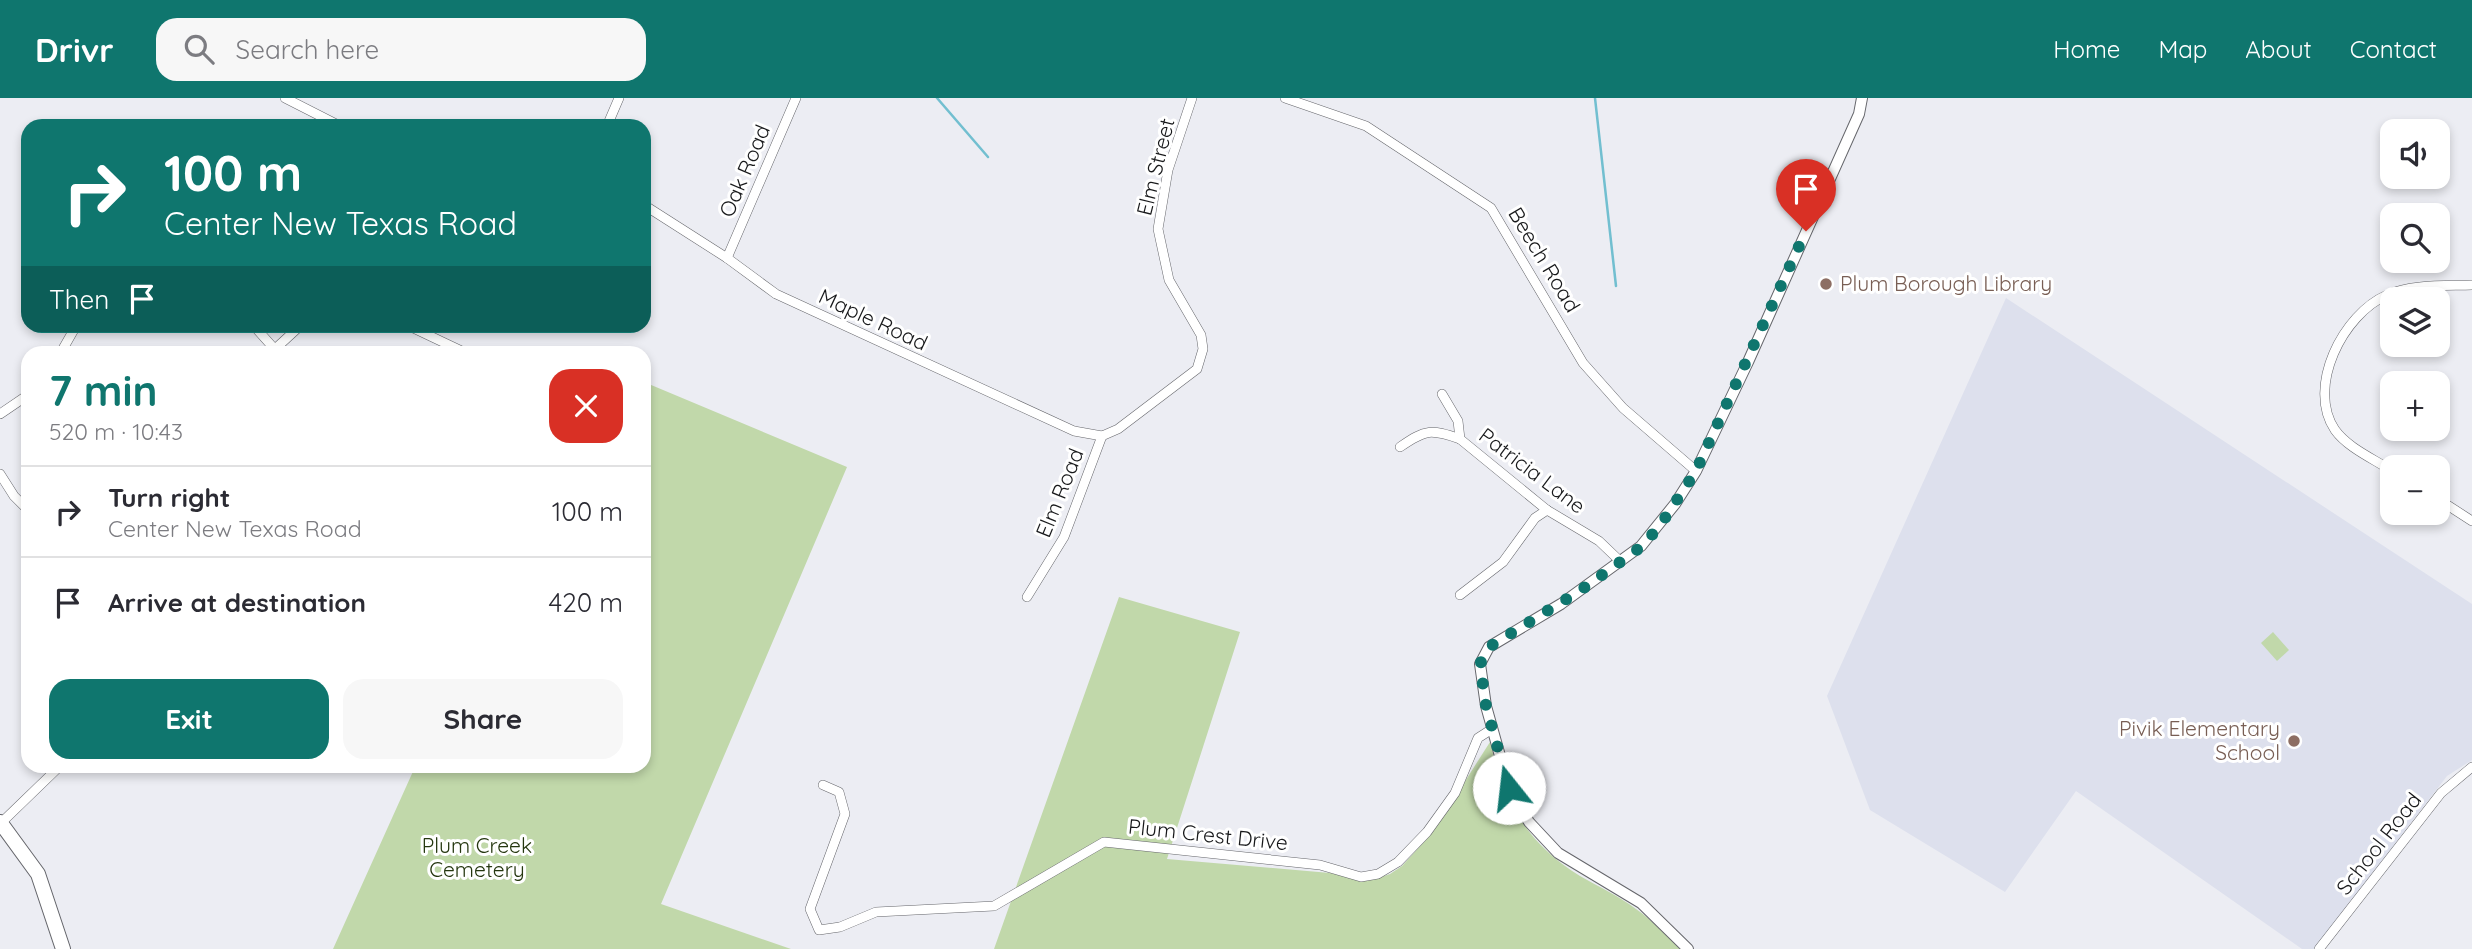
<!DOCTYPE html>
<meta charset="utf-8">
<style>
:root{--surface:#fff;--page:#f7f7f7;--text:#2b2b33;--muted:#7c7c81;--line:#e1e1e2;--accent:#0f766e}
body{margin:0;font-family:Quicksand,sans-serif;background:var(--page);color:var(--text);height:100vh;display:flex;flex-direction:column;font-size:26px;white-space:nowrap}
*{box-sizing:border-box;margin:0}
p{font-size:23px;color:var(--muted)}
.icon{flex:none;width:38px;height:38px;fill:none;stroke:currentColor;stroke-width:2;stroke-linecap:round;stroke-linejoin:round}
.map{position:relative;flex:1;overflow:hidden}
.drawer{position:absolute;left:21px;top:248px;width:630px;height:427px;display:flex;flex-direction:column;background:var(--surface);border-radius:21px;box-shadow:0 4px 10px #0003}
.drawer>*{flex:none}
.hud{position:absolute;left:21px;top:21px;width:630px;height:214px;border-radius:21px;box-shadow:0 4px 10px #0003;background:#0f766e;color:#fff;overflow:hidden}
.controls{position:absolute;left:2380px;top:21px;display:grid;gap:14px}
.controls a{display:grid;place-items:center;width:70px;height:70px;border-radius:14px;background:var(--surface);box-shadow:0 4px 10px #0003;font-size:35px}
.pin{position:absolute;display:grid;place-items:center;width:60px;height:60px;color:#fff;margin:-72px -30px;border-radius:50% 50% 50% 0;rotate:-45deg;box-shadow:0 0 7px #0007}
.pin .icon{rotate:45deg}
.me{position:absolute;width:77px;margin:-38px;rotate:344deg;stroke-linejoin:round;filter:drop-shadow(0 0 5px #0008)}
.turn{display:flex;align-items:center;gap:24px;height:147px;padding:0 28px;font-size:32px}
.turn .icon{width:91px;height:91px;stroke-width:2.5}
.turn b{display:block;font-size:49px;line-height:60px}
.then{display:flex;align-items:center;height:66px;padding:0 28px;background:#0003;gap:14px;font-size:26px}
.round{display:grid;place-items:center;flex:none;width:74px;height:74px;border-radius:21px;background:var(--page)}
.overview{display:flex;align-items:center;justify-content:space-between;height:119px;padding:0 28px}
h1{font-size:42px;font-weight:800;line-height:52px;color:var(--accent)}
.button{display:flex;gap:14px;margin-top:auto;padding:14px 28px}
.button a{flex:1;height:80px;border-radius:21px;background:var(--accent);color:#fff;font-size:28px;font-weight:800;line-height:80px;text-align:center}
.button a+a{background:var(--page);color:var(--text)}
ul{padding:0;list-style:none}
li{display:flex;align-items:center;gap:21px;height:91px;padding:0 28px;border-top:2px solid var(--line)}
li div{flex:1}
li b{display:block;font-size:26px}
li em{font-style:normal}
header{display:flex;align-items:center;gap:42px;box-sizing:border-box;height:98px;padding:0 35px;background:var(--accent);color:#fff}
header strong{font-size:33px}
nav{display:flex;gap:38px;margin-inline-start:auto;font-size:24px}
.search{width:490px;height:63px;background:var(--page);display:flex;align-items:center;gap:18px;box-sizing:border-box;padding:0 24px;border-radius:21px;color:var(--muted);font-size:26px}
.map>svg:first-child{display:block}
</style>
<header>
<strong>Drivr</strong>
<div class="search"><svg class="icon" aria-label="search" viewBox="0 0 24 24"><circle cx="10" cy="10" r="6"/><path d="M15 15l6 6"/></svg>Search here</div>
<nav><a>Home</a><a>Map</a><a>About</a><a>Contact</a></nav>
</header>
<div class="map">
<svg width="2472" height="851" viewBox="0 0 2472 851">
<rect width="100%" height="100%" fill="#ecedf3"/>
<polygon fill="#dde0ed" points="2006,200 2472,506 2472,662 2447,678 2314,851 2302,851 2076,693 2005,794 1870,712 1827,598"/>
<g fill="#c1d8aa">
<polygon points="644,284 847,369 661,806 791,851 333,851 415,669 644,668"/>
<path d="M1119 499 1240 534 1167 761 1330 775 1372 782 1390 776 1402 768 1432 735 1490 644C1505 704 1526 745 1580 778 1599 789 1619 798 1636 811 1652 822 1666 838 1680 851H994Z"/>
<polygon points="2273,534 2289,552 2277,563 2261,545"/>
</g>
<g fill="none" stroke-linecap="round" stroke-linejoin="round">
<g stroke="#72bfd0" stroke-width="2.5">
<polyline points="937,0 988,59"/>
<polyline points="1595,0 1616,188"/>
</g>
<defs>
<g id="minor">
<polyline points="285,0 340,28"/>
<polyline points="1285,0 1366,28 1491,110 1583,265 1623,310 1696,373"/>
<polyline points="607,28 619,0"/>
<polyline points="644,107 727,160 776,196 1074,333 1102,338 1118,331 1197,271 1203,251 1201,237 1169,182 1158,131 1168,72 1192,0"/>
<polyline points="727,160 796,0"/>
<polyline points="254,228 279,256"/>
<polyline points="409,228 468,256"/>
<polyline points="275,251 300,228"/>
<polyline points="60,256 76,228"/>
<polyline points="1442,296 1458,323 1460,341 1547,412 1599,443 1621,464"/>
<polyline points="0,316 28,297"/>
<path d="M1400 349C1426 331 1431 331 1460 341"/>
<path d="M2392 373C2374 361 2348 350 2335 332 2306 289 2343 216 2387 197 2411 186 2445 188 2472 187"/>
<polyline points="0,376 14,398 28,412"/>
<polyline points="2438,401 2472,423"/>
<polyline points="1460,497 1503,464 1535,420 1547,412"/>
<polyline points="1027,499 1064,439 1102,338"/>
<polyline points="823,687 839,694 845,716 810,811 819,832 840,829 876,814 994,808 1104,744 1320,767 1361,779 1378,776 1398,764 1427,734 1455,695 1478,640 1492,631"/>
<polyline points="0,726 60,668"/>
<polyline points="2319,851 2441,695 2472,669"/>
</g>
<polyline id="tertiary" points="1688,851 1641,805 1558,755 1529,724 1509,690 1486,608 1480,566 1489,549 1561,506 1641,448 1675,406 1696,373 1748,264 1859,16 1862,0"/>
<polyline id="primary" points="0,724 38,776 63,851"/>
</defs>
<use href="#minor" stroke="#65666b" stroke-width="10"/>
<use href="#tertiary" stroke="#65666b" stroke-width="12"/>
<use href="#primary" stroke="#65666b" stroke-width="16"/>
<use href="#minor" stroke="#fff" stroke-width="9"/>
<use href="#tertiary" stroke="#fff" stroke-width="10"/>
<use href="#primary" stroke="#fff" stroke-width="14"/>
</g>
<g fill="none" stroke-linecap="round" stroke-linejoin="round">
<polyline stroke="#0f766e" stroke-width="12" stroke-dasharray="0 21.6" points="1509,690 1486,608 1480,566 1489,549 1581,492 1641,449 1659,429 1696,373 1806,133"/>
</g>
<g fill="#8d6e63" stroke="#fff" stroke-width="2.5">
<circle cx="1826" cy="186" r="7"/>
<circle cx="2294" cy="643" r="7"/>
</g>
<g text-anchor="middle" stroke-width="6" stroke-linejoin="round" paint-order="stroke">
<g font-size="21" fill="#17181a" stroke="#fff">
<text transform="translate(1156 69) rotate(-76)" y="7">Elm Street</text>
<text transform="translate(745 73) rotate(-67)" y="7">Oak Road</text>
<text transform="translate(1544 162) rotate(59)" y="7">Beech Road</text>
<text transform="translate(873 222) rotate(25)" y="7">Maple Road</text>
<text transform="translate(1532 373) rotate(37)" y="7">Patricia Lane</text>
<text transform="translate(1060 395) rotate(-68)" y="7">Elm Road</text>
<text transform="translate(1208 737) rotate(6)" y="7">Plum Crest Drive</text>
<text transform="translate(2379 746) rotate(-52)" y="7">School Road</text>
</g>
<g font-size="21" fill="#785e54" stroke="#fff" text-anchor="start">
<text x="1840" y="193">Plum Borough Library</text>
<text x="2280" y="638" text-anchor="end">Pivik Elementary<tspan x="2280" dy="24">School</tspan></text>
</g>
<g font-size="21" fill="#25370f" stroke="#fff">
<text x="477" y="755">Plum Creek<tspan x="477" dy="24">Cemetery</tspan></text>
</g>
</g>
</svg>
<div class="controls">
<a><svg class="icon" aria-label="sound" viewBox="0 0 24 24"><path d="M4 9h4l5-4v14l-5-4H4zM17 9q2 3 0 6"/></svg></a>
<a><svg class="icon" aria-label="search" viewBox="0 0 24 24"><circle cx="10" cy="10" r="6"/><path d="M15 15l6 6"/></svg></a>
<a><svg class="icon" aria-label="layers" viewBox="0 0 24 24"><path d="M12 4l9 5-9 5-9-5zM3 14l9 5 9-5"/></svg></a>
<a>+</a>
<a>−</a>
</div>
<div class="pin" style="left:1806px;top:133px;background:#d93025"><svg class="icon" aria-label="arrive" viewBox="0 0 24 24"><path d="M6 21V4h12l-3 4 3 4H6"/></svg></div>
<svg class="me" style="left:1509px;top:690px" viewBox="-20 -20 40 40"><circle r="19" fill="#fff"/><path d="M0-13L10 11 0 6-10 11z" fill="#0f766e"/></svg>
<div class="hud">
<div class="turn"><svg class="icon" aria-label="right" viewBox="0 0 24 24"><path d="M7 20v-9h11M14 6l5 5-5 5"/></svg><div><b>100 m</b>Center New Texas Road</div></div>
<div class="then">Then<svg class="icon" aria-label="arrive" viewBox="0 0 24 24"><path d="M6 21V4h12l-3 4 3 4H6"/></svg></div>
</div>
<section class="drawer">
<div class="overview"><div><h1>7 min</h1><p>520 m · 10:43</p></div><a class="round" style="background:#d93025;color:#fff"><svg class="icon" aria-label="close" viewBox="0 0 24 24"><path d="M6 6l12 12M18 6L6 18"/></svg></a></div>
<ul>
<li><svg class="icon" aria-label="right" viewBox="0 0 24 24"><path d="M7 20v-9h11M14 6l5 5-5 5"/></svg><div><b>Turn right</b><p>Center New Texas Road</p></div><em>100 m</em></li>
<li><svg class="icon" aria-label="arrive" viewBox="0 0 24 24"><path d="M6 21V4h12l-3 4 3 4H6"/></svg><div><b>Arrive at destination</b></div><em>420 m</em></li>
</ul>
<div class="button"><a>Exit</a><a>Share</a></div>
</section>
</div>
